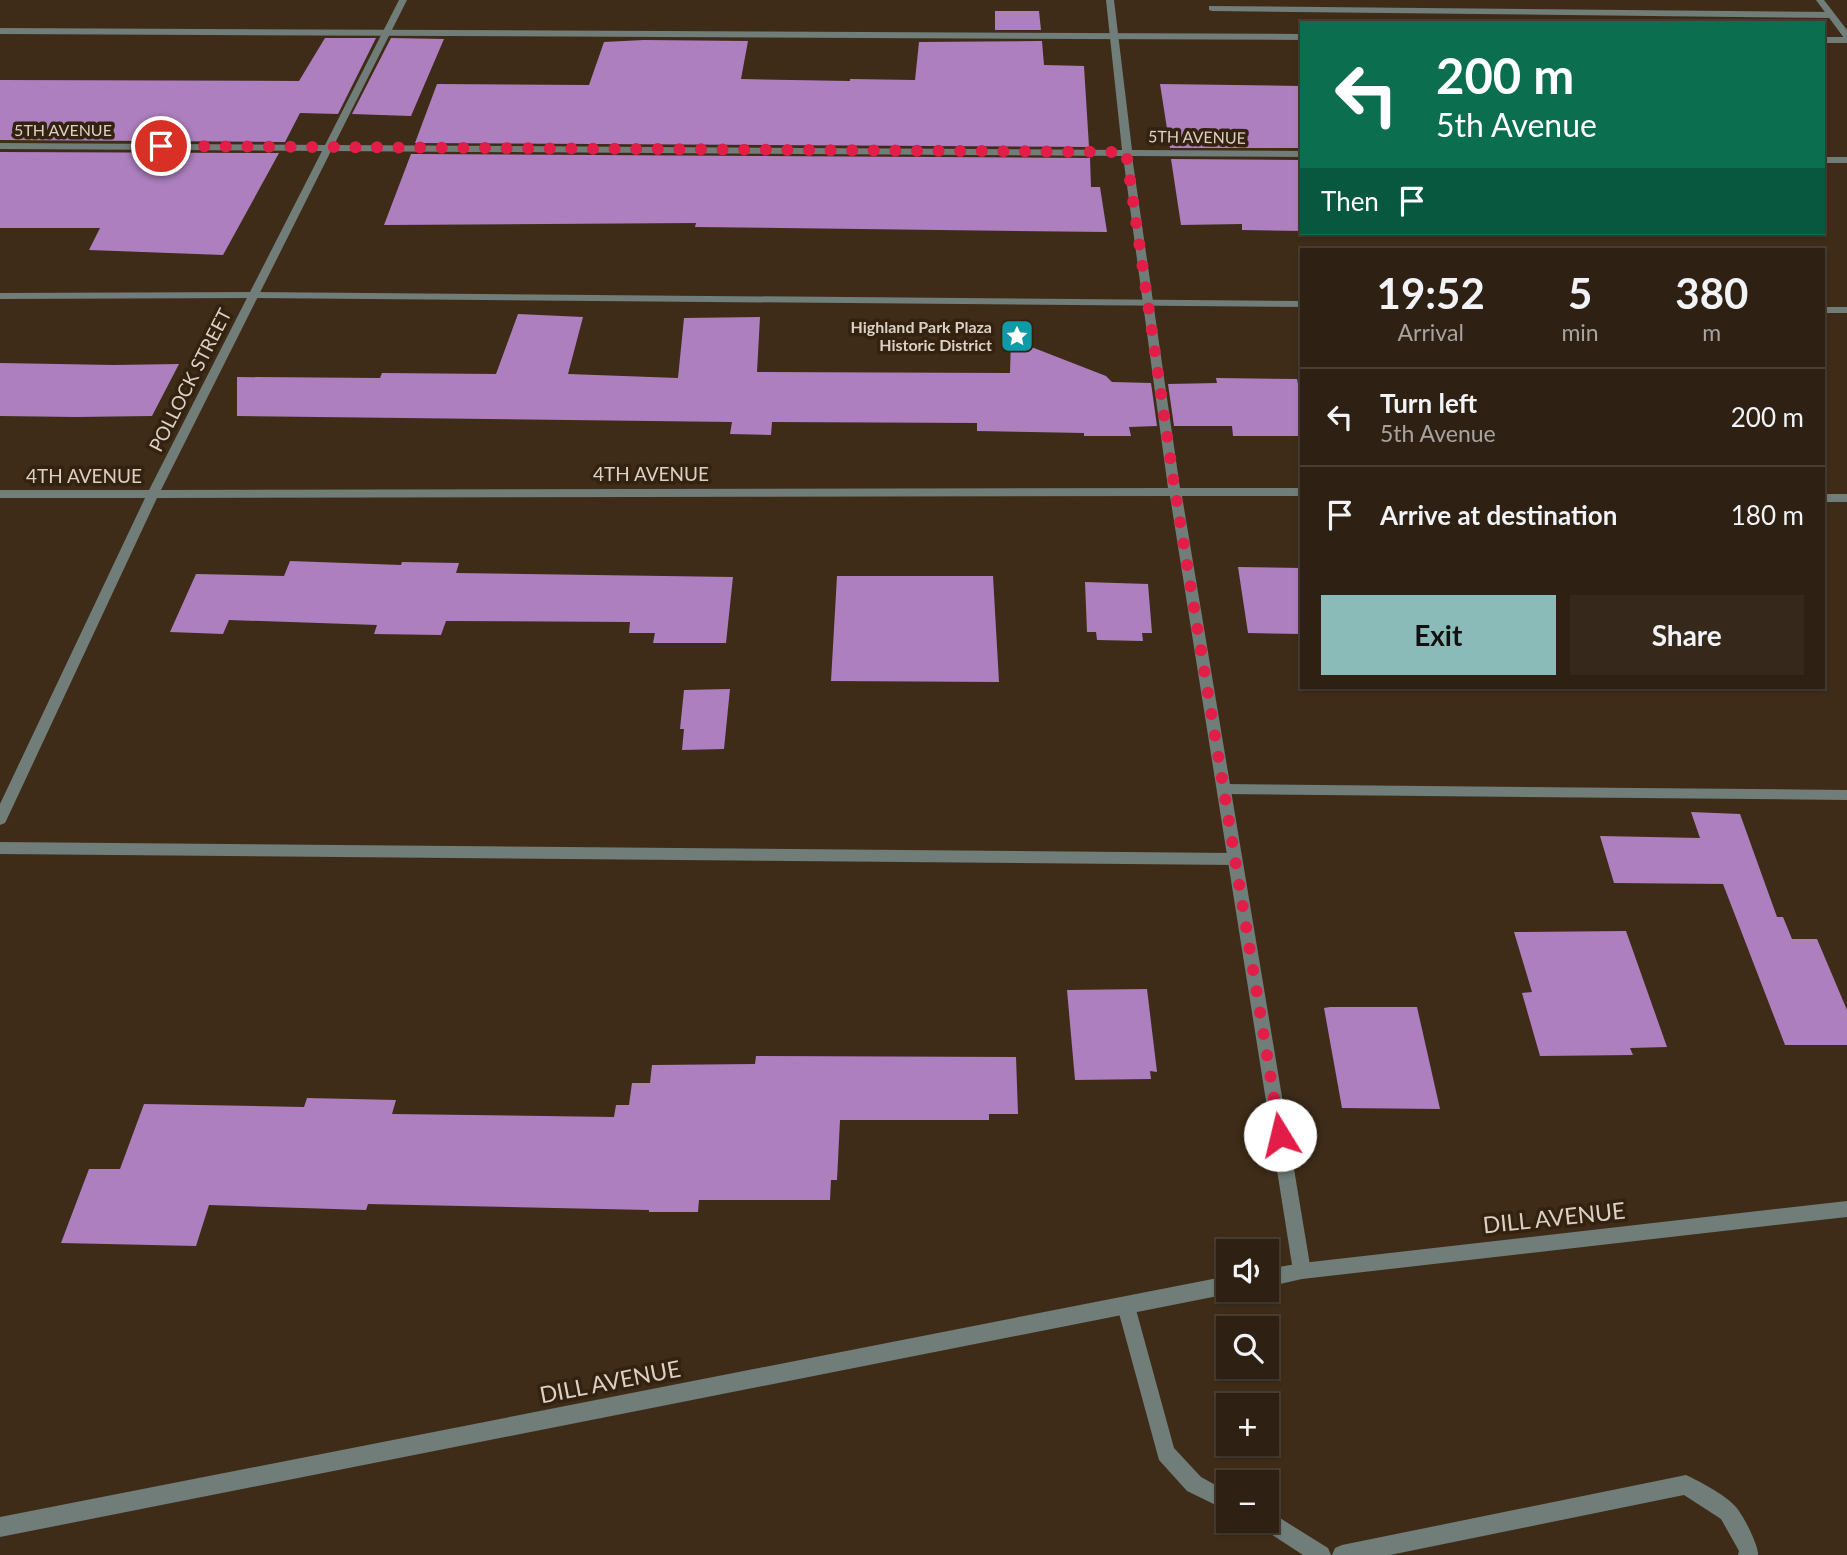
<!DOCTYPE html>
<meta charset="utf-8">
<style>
:root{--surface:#2e2113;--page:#36291c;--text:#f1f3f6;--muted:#a7a3a0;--line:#493e33;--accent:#8bbbb9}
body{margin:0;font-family:Lato,sans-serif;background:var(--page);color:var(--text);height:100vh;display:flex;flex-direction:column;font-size:26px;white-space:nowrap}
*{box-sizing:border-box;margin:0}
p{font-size:23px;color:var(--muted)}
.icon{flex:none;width:38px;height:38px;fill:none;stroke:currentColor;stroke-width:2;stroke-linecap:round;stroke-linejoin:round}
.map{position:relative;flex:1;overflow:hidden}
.details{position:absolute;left:1300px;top:248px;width:525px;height:441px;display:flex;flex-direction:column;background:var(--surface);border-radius:0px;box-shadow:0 2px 5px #0004,0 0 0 2px var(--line)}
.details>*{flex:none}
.guide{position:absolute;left:1300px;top:21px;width:525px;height:214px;border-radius:0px;box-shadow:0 2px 5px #0004,0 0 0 2px var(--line);background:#0b6e4f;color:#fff;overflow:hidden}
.fabs{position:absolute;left:1216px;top:1239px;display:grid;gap:14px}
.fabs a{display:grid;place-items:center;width:63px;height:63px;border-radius:0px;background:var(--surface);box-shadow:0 2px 5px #0004,0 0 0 2px var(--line);font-size:35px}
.pin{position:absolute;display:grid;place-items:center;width:60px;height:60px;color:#fff;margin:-30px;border:4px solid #fff;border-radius:50%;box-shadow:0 2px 7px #0007}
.me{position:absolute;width:77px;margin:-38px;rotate:351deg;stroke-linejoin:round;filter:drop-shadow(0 0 5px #0008)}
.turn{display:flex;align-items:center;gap:24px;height:147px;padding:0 21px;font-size:32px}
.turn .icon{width:91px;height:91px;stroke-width:2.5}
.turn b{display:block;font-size:49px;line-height:60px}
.then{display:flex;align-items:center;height:66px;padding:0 21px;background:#0003;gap:14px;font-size:26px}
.eta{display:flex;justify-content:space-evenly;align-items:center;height:119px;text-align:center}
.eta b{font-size:42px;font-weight:700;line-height:49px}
.cta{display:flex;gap:14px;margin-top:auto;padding:14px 21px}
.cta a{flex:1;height:80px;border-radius:0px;background:var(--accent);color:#111;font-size:28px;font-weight:700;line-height:80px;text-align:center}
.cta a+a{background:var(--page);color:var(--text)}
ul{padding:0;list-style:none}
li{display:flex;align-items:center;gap:21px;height:98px;padding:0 21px;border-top:2px solid var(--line)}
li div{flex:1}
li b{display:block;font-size:26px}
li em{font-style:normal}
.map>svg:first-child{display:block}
</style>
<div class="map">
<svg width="1847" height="1555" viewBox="0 0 1847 1555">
<rect width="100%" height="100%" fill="#3e2c19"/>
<g fill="#ad7fbe">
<polygon points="995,11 1039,11 1041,30 995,30"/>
<polygon points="325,38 376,38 338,114 300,113 285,142 0,140 0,80 299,81"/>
<polygon points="391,38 444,39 411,116 352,114"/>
<polygon points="644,40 748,41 741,79 850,81 850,79 915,80 919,42 1042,41 1044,65 1084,66 1089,147 415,143 437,84 589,85 604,42"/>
<polygon points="1160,84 1302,86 1302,148 1170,148"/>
<polygon points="0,152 279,153 223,255 89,250 100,228 0,228"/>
<polygon points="411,154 1090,158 1091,187 1100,187 1107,232 695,227 696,223 384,225"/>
<polygon points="1171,159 1302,160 1302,231 1242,230 1242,224 1181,225"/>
<polygon points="518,314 583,317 568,374 678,378 684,318 760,317 757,372 1010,373 1011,339 1106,376 1112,382 1151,383 1157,426 1129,427 1131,436 1084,436 1084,433 977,431 977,423 772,422 771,435 730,434 732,422 237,416 237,377 380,378 382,373 496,374"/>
<polygon points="0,363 114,365 179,364 152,416 76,417 0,416"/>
<polygon points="1216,378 1297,379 1302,403 1302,436 1233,436 1232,426 1174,426 1168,384 1217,383"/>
<polygon points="290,561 401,565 402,562 459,563 456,573 733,577 726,643 653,643 655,633 629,633 630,622 446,621 441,635 374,634 377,625 229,620 223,634 170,632 196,574 284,576"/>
<polygon points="1238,567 1302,568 1302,634 1248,633"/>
<polygon points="837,576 993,576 999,682 831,681"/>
<polygon points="1085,582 1148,584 1152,633 1142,633 1143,641 1097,640 1096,632 1087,632"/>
<polygon points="730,689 724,749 682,750 684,729 680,729 684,690"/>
<polygon points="1691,812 1740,814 1777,917 1783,917 1792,939 1817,939 1847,1010 1847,1045 1785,1045 1723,884 1614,883 1600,836 1700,838"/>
<polygon points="1626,931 1667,1047 1630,1048 1633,1055 1540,1056 1522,993 1532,992 1514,932"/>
<polygon points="1147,989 1157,1072 1150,1071 1151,1079 1075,1080 1067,990"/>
<polygon points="1330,1007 1417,1007 1440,1109 1342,1108 1324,1008"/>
<polygon points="756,1056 1016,1057 1018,1114 989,1114 989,1120 840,1120 837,1180 831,1180 830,1200 699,1200 698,1212 649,1212 649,1210 368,1204 366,1210 209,1205 196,1246 61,1243 89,1169 120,1169 144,1104 304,1107 307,1098 396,1100 392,1114 614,1117 616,1105 629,1105 632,1083 650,1083 652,1065 755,1064"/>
</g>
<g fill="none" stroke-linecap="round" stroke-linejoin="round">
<g fill="#707d78" fill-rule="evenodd">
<polygon points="1209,6 1831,12 1835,15 1831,18 1212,11 1209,10"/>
<polygon points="0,28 1302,34 1302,40 0,34"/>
<rect x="1824" y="37" width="23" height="6"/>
<polygon points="253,292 1302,301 1302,307 253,298 0,299 0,293"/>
<rect x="1824" y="307" width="23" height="6"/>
<polygon points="1224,784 1847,790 1847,800 1224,794 1219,793 1217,789 1219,785"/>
<polygon points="0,842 1235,853 1240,855 1242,859 1240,863 1235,865 0,854"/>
<polygon points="1126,1297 1132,1300 1135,1306 1174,1448 1201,1477 1228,1492 1228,1511 1187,1491 1159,1460 1117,1306 1120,1300"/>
<path d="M1686 1475C1699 1481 1725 1495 1734 1505 1742 1512 1759 1546 1758 1555H1738L1739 1551 1721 1519 1684 1495 1390 1555H1332L1335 1548 1342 1545Z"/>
<polygon points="1267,1510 1328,1548 1331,1555 1303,1555 1260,1527 1258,1521 1267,1521"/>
</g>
<g fill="#707d78" fill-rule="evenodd">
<path d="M399 0H407L334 145 1122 150 1106 0H1114L1132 150 1302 151V157L1132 156 1180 488H1302V496H1182L1311 1271 1308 1277 1302 1279 1296 1277 1293 1271 1170 496 157 498 7 819 5 823 0 825V804L145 498H0V490H149L322 151 0 149V143L325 145ZM331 151 1123 156 1168 488 161 490Z"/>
<polygon points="1816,0 1824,0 1847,30 1847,39 1844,38"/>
<rect x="1824" y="157" width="23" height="6"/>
<rect x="1824" y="494" width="23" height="8"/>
</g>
<g fill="#707d78" fill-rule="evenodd">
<polygon points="1847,1201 1847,1217 1302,1279 1267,1287 1267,1269 1302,1263"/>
<polygon points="1228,1276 1228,1290 1235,1290 1228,1294 0,1537 0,1517"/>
</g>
</g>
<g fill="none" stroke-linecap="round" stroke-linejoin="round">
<polyline stroke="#e11d48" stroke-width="12" stroke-dasharray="0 21.6" points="161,146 1126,152 1175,491 1280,1135"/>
</g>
<defs>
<symbol id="sight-square" viewBox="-11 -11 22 22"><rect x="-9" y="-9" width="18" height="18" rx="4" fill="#0f9aa8" stroke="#332210"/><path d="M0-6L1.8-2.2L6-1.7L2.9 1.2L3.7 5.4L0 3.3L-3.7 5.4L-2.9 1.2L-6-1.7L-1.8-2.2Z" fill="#fff"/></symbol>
</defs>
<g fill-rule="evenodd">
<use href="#sight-square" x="998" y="317" width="38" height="38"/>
</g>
<g text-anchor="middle" stroke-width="7" stroke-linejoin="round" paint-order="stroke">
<g font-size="16" fill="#dcd0c5" stroke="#332210">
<text x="63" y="136">5TH AVENUE</text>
<text transform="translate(1197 137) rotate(1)" y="6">5TH AVENUE</text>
</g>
<g font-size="16" font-weight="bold" fill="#dcd0c5" stroke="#332210" text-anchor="end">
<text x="992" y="333">Highland Park Plaza<tspan x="992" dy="18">Historic District</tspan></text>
</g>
<g font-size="19" fill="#dcd0c5" stroke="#332210">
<text transform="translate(190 380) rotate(-63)" y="7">POLLOCK STREET</text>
<text x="651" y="481">4TH AVENUE</text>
<text x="84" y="483">4TH AVENUE</text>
</g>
<g font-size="23" fill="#dcd0c5" stroke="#332210">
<text transform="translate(1554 1218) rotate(-6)" y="8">DILL AVENUE</text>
<text transform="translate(610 1382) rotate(-11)" y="8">DILL AVENUE</text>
</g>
</g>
</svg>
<div class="fabs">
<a><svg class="icon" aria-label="sound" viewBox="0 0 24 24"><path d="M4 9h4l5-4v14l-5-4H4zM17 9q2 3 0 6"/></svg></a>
<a><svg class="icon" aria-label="search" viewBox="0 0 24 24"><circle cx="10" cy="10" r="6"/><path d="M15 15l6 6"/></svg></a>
<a>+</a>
<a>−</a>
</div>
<div class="pin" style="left:161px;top:146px;background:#d93025"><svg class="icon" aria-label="arrive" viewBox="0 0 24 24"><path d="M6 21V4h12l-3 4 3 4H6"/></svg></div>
<svg class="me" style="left:1280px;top:1135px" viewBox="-20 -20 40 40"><circle r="19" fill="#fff"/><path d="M0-13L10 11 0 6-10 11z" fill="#e11d48"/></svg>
<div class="guide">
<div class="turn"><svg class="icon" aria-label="left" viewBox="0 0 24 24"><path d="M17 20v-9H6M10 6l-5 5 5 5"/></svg><div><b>200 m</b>5th Avenue</div></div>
<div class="then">Then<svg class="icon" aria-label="arrive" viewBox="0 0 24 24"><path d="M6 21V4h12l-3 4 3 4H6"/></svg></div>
</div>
<section class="details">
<div class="eta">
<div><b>19:52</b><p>Arrival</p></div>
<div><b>5</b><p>min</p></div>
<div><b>380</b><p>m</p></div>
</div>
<ul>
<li><svg class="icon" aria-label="left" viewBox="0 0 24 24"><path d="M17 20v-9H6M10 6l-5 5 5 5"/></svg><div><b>Turn left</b><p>5th Avenue</p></div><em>200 m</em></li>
<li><svg class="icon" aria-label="arrive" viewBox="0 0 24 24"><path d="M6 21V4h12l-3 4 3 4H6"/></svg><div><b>Arrive at destination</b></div><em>180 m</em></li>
</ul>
<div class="cta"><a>Exit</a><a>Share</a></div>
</section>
</div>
